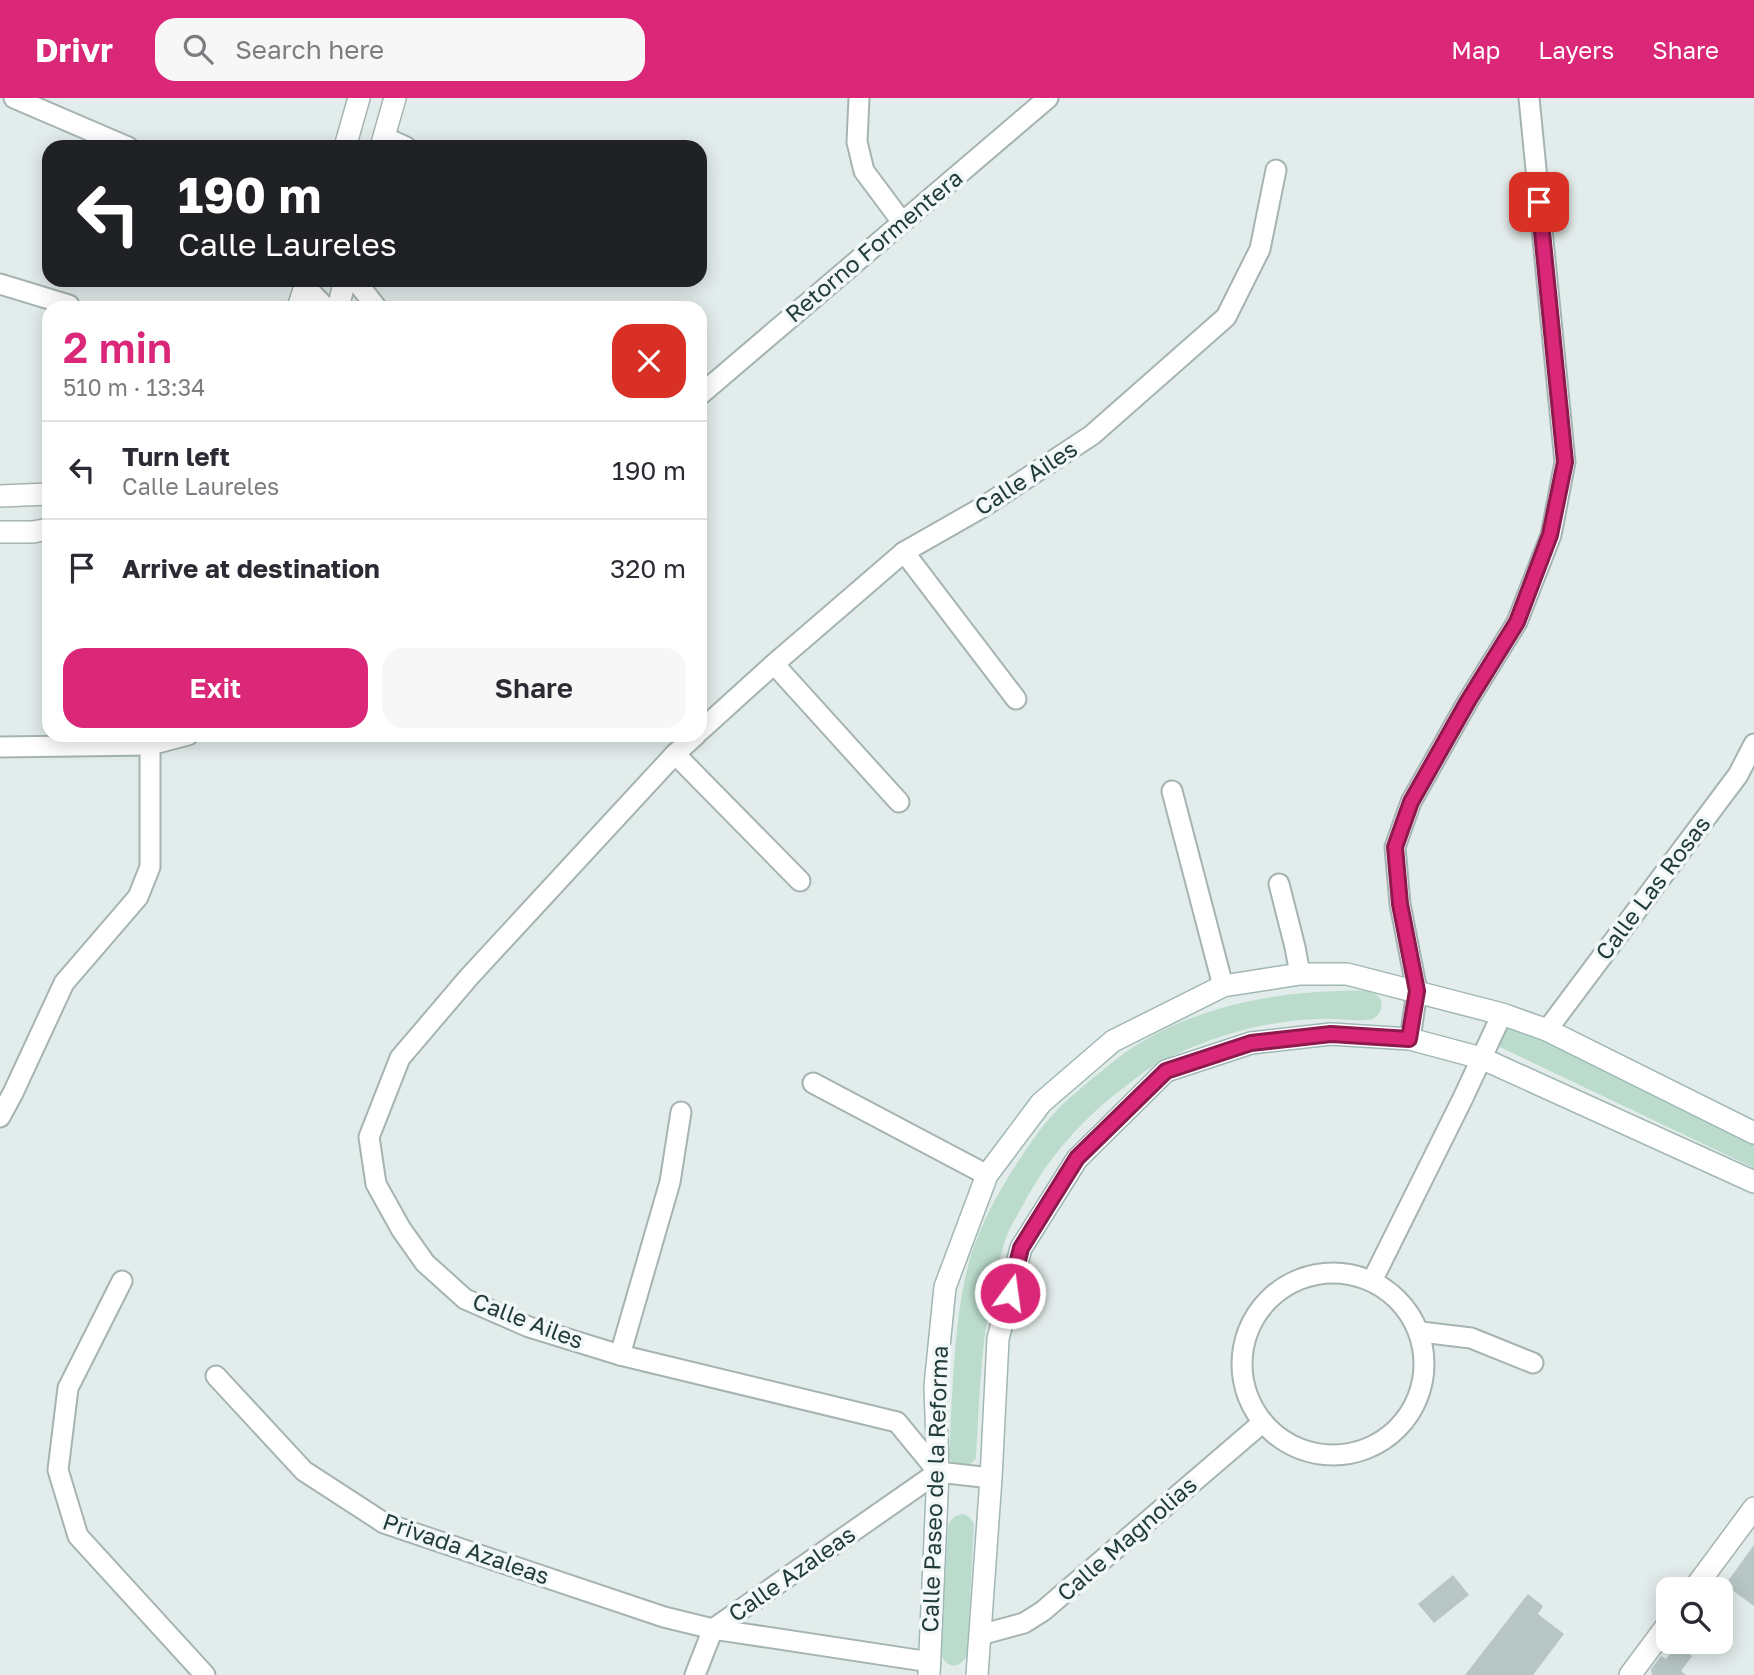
<!DOCTYPE html>
<meta charset="utf-8">
<style>
:root{--surface:#fff;--page:#f7f7f7;--text:#2b2b33;--muted:#7c7c81;--line:#e1e1e2;--accent:#db2777}
body{margin:0;font-family:"Golos Text",sans-serif;background:var(--page);color:var(--text);height:100vh;display:flex;flex-direction:column;font-size:26px;white-space:nowrap}
*{box-sizing:border-box;margin:0}
p{font-size:23px;color:var(--muted)}
.icon{flex:none;width:38px;height:38px;fill:none;stroke:currentColor;stroke-width:2;stroke-linecap:round;stroke-linejoin:round}
.map{position:relative;flex:1;overflow:hidden}
.drawer{position:absolute;left:42px;top:203px;width:665px;height:441px;display:flex;flex-direction:column;background:var(--surface);border-radius:21px;box-shadow:0 4px 18px #0003}
.drawer>*{flex:none}
.top-card{position:absolute;left:42px;top:42px;width:665px;height:147px;border-radius:21px;box-shadow:0 4px 18px #0003;background:#202124;color:#fff;overflow:hidden}
.fabs{position:absolute;left:1656px;top:1479px;display:grid;gap:14px}
.fabs a{display:grid;place-items:center;width:77px;height:77px;border-radius:14px;background:var(--surface);box-shadow:0 4px 18px #0003;font-size:35px}
.pin{position:absolute;display:grid;place-items:center;width:60px;height:60px;color:#fff;margin:-30px;border-radius:14px;box-shadow:0 4px 10px #0006}
.me{position:absolute;width:77px;margin:-38px;rotate:14deg;stroke-linejoin:round;filter:drop-shadow(0 0 5px #0008)}
.turn{display:flex;align-items:center;gap:24px;height:147px;padding:0 21px;font-size:32px}
.turn .icon{width:91px;height:91px;stroke-width:2.5}
.turn b{display:block;font-size:49px;line-height:60px}
.round{display:grid;place-items:center;flex:none;width:74px;height:74px;border-radius:21px;background:var(--page)}
.overview{display:flex;align-items:center;justify-content:space-between;height:119px;padding:0 21px}
h1{font-size:42px;font-weight:600;line-height:52px;color:var(--accent)}
.button{display:flex;gap:14px;margin-top:auto;padding:14px 21px}
.button a{flex:1;height:80px;border-radius:21px;background:var(--accent);color:#fff;font-size:28px;font-weight:600;line-height:80px;text-align:center}
.button a+a{background:var(--page);color:var(--text)}
ul{padding:0;list-style:none}
li{display:flex;align-items:center;gap:21px;height:98px;padding:0 21px;border-top:2px solid var(--line)}
li div{flex:1}
li b{display:block;font-size:26px}
li em{font-style:normal}
header{display:flex;align-items:center;gap:42px;box-sizing:border-box;height:98px;padding:0 35px;background:var(--accent);color:#fff}
header strong{font-size:33px}
nav{display:flex;gap:38px;margin-inline-start:auto;font-size:24px}
.search{width:490px;height:63px;background:var(--page);display:flex;align-items:center;gap:18px;box-sizing:border-box;padding:0 24px;border-radius:21px;color:var(--muted);font-size:26px}
.map>svg:first-child{display:block}
</style>
<header>
<strong>Drivr</strong>
<div class="search"><svg class="icon" aria-label="search" viewBox="0 0 24 24"><circle cx="10" cy="10" r="6"/><path d="M15 15l6 6"/></svg>Search here</div>
<nav><a>Map</a><a>Layers</a><a>Share</a></nav>
</header>
<div class="map">
<svg width="1754" height="1577" viewBox="0 0 1754 1577">
<rect width="100%" height="100%" fill="#e2ecea"/>
<g fill="#bbdccd">
<path d="M1338 893C1349 893 1365 891 1375 896 1388 903 1380 922 1367 922 1356 923 1346 921 1335 921 1308 920 1278 924 1251 930 1216 939 1183 951 1152 969 1143 974 1135 981 1126 988 1083 1020 1048 1059 1023 1107 1017 1118 1010 1128 1006 1140 1003 1148 1001 1157 999 1165 981 1230 980 1294 976 1360 969 1370 962 1370 952 1365L949 1358C953 1295 953 1217 971 1157 982 1124 997 1096 1016 1067 1030 1045 1045 1023 1065 1004 1074 996 1084 988 1093 980 1107 969 1120 957 1135 948 1195 910 1268 895 1338 893Z"/>
<polygon points="1513,925 1754,1041 1754,1070 1500,949 1499,941"/>
<path d="M964 1416 970 1420 974 1426 967 1557C960 1572 945 1571 941 1555L948 1428C951 1420 955 1417 964 1416Z"/>
</g>
<g fill="#b7c6c4">
<polygon points="1754,1447 1754,1508 1725,1487"/>
<polygon points="1453,1477 1469,1497 1434,1525 1418,1506"/>
<polygon points="1528,1496 1543,1508 1538,1516 1564,1536 1533,1577 1465,1577"/>
<polygon points="1677,1547 1692,1558 1681,1573 1686,1577 1652,1577 1651,1571 1661,1558 1666,1561"/>
</g>
<g fill="none" stroke-linecap="round" stroke-linejoin="round">
<defs>
<g id="minor">
<polyline points="14,0 128,49"/>
<polyline points="859,0 857,44 864,73 902,124"/>
<polyline points="384,39 406,49"/>
<polyline points="355,182 377,210"/>
<polyline points="0,186 69,207"/>
<polyline points="305,188 326,210"/>
<polyline points="700,297 1048,0"/>
<polyline points="904,454 1016,601"/>
<polyline points="774,566 899,704"/>
<polyline points="700,633 774,566 904,454 983,409 1092,337 1226,219 1260,151 1276,72"/>
<polyline points="696,637 675,656 469,879 400,960 369,1039 376,1086 401,1131 425,1165 465,1201 529,1229 620,1257 897,1324 938,1374"/>
<polyline points="0,649 150,647 188,637"/>
<polyline points="675,656 800,783"/>
<polyline points="1172,693 1223,888"/>
<polyline points="1279,786 1295,849 1300,876"/>
<polyline points="1547,932 1738,677 1754,646"/>
<polyline points="1410,941 1417,893 1400,806 1395,749 1411,704 1468,603 1517,524 1551,437 1565,364 1529,0"/>
<polyline points="813,985 987,1077"/>
<polyline points="0,1019 13,995 64,885 138,799 150,769 150,647"/>
<circle cx="1333" cy="1266" r="91"/>
<polyline points="122,1183 68,1290 58,1372 78,1438 205,1577"/>
<polyline points="1372,1183 1463,1000 1502,916"/>
<polyline points="1421,1234 1471,1240 1533,1265"/>
<polyline points="620,1257 670,1084 681,1014"/>
<polyline points="216,1278 304,1373 384,1425 664,1519 713,1531 930,1564"/>
<polyline points="713,1531 938,1374 991,1380"/>
<polyline points="980,1537 1024,1525 1043,1513 1262,1325"/>
<polyline points="695,1577 713,1531"/>
</g>
<g id="tertiary">
<polyline points="345,49 359,0"/>
<polyline points="381,49 395,0"/>
<polyline points="298,210 307,182"/>
<polyline points="338,210 345,182"/>
<polyline points="0,398 49,396"/>
<polyline points="0,434 33,434 49,431"/>
<polyline points="1694,1491 1754,1410"/>
<polyline points="1630,1577 1668,1526"/>
</g>
<g id="secondary">
<polyline points="929,1577 938,1374 935,1288 945,1189 987,1077 1041,1005 1113,943 1223,888 1300,876 1347,876 1502,916 1547,932 1754,1035"/>
<polyline points="977,1577 991,1380 998,1241 1021,1150 1077,1061 1166,973 1251,945 1331,936 1410,941 1481,960 1754,1084"/>
</g>
</defs>
<use href="#minor" stroke="#a5b4b2" stroke-width="23"/>
<use href="#tertiary" stroke="#a5b4b2" stroke-width="24"/>
<use href="#secondary" stroke="#a0b7b5" stroke-width="24"/>
<use href="#minor" stroke="#fff" stroke-width="19"/>
<use href="#tertiary" stroke="#fff" stroke-width="21"/>
<use href="#secondary" stroke="#fff" stroke-width="21"/>
</g>
<g fill="none" stroke-linecap="round" stroke-linejoin="round">
<defs>
<polyline id="route" points="1010,1195 1021,1150 1077,1060 1166,973 1251,945 1331,936 1409,941 1417,893 1400,806 1395,749 1411,704 1468,603 1517,524 1550,437 1565,364 1539,104"/>
</defs>
<use href="#route" stroke="#8e194d" stroke-width="18"/>
<use href="#route" stroke="#db2777" stroke-width="12"/>
</g>
<g text-anchor="middle" stroke-width="7" stroke-linejoin="round" paint-order="stroke">
<g font-size="23" fill="#223c3c" stroke="#f2f8f7">
<text transform="translate(874 148) rotate(-40)" y="8">Retorno Formentera</text>
<text transform="translate(1026 380) rotate(-33)" y="8">Calle Ailes</text>
<text transform="translate(1653 790) rotate(-53)" y="8">Calle Las Rosas</text>
<text transform="translate(528 1223) rotate(21)" y="8">Calle Ailes</text>
<text transform="translate(935 1391) rotate(-88)" y="8">Calle Paseo de la Reforma</text>
<text transform="translate(1127 1441) rotate(-41)" y="8">Calle Magnolias</text>
<text transform="translate(466 1451) rotate(19)" y="8">Privada Azaleas</text>
<text transform="translate(792 1476) rotate(-35)" y="8">Calle Azaleas</text>
</g>
</g>
</svg>
<div class="fabs">
<a><svg class="icon" aria-label="search" viewBox="0 0 24 24"><circle cx="10" cy="10" r="6"/><path d="M15 15l6 6"/></svg></a>
</div>
<div class="pin" style="left:1539px;top:104px;background:#d93025"><svg class="icon" aria-label="arrive" viewBox="0 0 24 24"><path d="M6 21V4h12l-3 4 3 4H6"/></svg></div>
<svg class="me" style="left:1010px;top:1195px" viewBox="-20 -20 40 40"><circle r="17" fill="#db2777" stroke="#fff" stroke-width="3"/><path d="M0-11L8 9 0 5-8 9z" fill="#fff"/></svg>
<div class="top-card">
<div class="turn"><svg class="icon" aria-label="left" viewBox="0 0 24 24"><path d="M17 20v-9H6M10 6l-5 5 5 5"/></svg><div><b>190 m</b>Calle Laureles</div></div>
</div>
<section class="drawer">
<div class="overview"><div><h1>2 min</h1><p>510 m · 13:34</p></div><a class="round" style="background:#d93025;color:#fff"><svg class="icon" aria-label="close" viewBox="0 0 24 24"><path d="M6 6l12 12M18 6L6 18"/></svg></a></div>
<ul>
<li><svg class="icon" aria-label="left" viewBox="0 0 24 24"><path d="M17 20v-9H6M10 6l-5 5 5 5"/></svg><div><b>Turn left</b><p>Calle Laureles</p></div><em>190 m</em></li>
<li><svg class="icon" aria-label="arrive" viewBox="0 0 24 24"><path d="M6 21V4h12l-3 4 3 4H6"/></svg><div><b>Arrive at destination</b></div><em>320 m</em></li>
</ul>
<div class="button"><a>Exit</a><a>Share</a></div>
</section>
</div>
